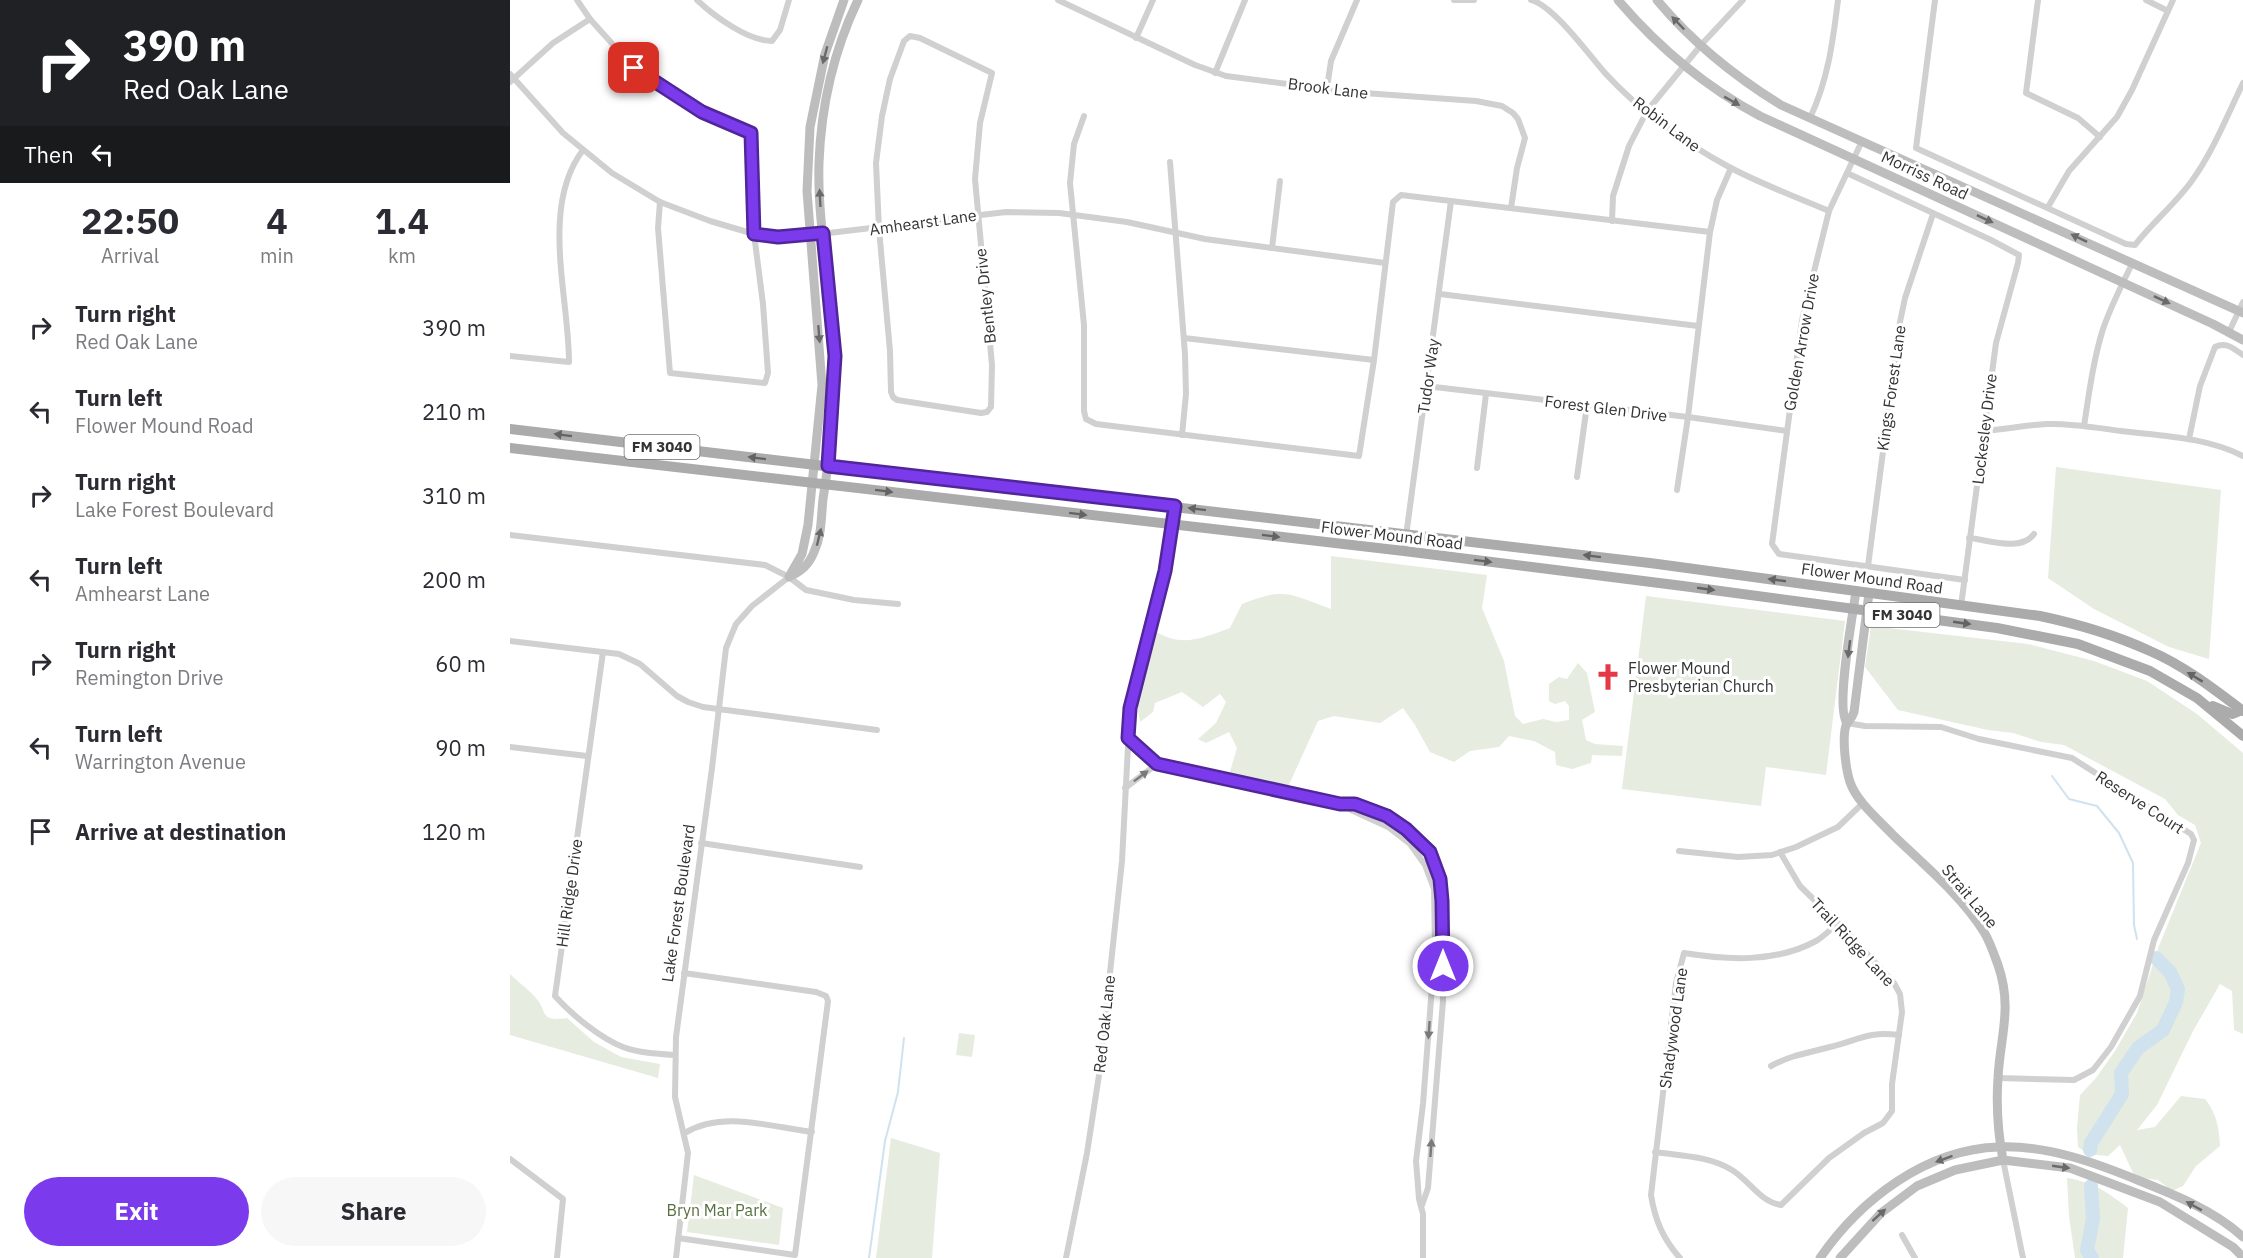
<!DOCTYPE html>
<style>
:root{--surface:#fff;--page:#f7f7f7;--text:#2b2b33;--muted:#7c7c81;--accent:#7c3aed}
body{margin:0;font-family:"IBM Plex Sans",sans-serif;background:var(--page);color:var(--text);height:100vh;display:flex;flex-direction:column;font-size:22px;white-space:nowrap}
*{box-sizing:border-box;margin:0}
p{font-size:20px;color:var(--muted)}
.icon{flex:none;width:33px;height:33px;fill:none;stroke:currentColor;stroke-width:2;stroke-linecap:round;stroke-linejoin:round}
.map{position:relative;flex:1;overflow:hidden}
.sheet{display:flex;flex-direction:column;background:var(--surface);width:510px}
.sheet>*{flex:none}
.guide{background:#202124;color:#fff;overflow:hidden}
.pin{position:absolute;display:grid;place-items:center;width:51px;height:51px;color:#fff;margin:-26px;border-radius:12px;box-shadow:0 3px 9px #0006}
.me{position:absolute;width:66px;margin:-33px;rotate:0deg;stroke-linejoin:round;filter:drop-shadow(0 0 4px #0008)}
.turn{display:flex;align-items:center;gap:21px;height:126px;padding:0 24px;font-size:27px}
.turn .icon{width:78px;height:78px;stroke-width:2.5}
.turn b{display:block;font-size:42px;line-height:51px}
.then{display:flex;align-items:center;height:57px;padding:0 24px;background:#0003;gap:12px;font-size:22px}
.eta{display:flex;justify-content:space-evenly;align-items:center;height:102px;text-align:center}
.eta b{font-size:36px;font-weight:700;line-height:42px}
.cta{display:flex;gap:12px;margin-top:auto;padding:12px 24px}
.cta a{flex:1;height:69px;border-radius:36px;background:var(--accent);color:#fff;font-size:24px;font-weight:700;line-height:69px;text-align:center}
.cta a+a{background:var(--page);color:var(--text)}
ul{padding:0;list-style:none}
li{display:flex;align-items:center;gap:18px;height:84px;padding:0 24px}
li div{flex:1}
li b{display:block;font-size:22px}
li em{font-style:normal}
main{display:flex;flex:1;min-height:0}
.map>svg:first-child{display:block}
</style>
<main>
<section class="sheet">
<div class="guide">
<div class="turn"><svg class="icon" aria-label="right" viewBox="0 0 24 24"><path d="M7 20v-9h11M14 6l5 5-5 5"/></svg><div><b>390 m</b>Red Oak Lane</div></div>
<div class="then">Then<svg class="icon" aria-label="left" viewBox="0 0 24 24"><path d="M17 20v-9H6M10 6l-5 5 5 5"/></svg></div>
</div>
<div class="eta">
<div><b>22:50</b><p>Arrival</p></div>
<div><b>4</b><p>min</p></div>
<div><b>1.4</b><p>km</p></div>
</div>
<ul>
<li><svg class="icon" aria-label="right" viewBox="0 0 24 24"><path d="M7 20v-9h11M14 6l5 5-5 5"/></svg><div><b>Turn right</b><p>Red Oak Lane</p></div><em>390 m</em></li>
<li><svg class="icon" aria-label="left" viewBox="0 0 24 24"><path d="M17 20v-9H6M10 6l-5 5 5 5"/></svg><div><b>Turn left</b><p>Flower Mound Road</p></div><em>210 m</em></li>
<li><svg class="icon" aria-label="right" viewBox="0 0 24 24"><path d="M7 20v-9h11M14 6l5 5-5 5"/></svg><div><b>Turn right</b><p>Lake Forest Boulevard</p></div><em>310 m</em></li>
<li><svg class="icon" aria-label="left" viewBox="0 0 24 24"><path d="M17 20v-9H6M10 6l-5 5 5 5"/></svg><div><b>Turn left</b><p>Amhearst Lane</p></div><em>200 m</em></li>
<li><svg class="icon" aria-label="right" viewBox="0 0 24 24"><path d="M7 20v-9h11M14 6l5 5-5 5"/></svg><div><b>Turn right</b><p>Remington Drive</p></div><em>60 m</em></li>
<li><svg class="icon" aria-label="left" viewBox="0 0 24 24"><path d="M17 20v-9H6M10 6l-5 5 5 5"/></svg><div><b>Turn left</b><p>Warrington Avenue</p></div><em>90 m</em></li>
<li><svg class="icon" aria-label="arrive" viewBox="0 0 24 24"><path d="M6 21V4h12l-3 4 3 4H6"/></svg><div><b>Arrive at destination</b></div><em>120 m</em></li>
</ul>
<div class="cta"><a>Exit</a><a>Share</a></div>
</section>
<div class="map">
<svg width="1733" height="1258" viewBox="0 0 1733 1258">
<rect width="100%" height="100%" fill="#fff"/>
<g fill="#e6ecdf">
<polygon points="1546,467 1711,490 1699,659 1659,647 1584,609 1538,578"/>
<path d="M821 556 977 575 972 608 994 661 1005 716 1013 724 1033 719 1046 722 1059 720V706L1055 701 1045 704 1039 701V684L1049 677 1057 679 1068 663 1077 673 1085 712 1072 720 1076 740 1085 744 1113 746 1112 756 1082 755 1081 763 1062 769 1046 765 1045 752 1024 741 999 736 989 747 960 751 944 762 920 752 905 725 893 708 870 723 824 716 808 721 777 789 719 775 727 748 719 732 696 743 688 739 706 723 716 702 710 694 693 707 672 692 645 703 643 712 630 722 626 699 645 631C671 648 693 638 720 628L732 604C776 587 779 594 821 609Z"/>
<polygon points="1136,596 1335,621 1316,775 1256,767 1251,806 1112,789"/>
<path d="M1361 626 1518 644 1584 661 1637 681 1687 714 1733 753V1034L1724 1030 1722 991 1710 984 1683 1031 1647 1105 1627 1130 1645 1127 1671 1096 1695 1099C1707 1114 1709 1128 1710 1146L1686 1166 1673 1186 1662 1191 1648 1180 1632 1178 1623 1173 1610 1145 1598 1156 1578 1154 1568 1147 1567 1128 1570 1095 1586 1078 1605 1051 1627 1013 1649 946 1691 843 1685 825 1668 815 1655 799 1554 745 1531 742 1503 733 1478 730 1388 710 1355 667Z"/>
<path d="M0 974C8 982 18 989 25 997 39 1012 28 1022 57 1018L84 1042 111 1057 150 1064 148 1078 0 1035Z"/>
<polygon points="449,1033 465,1035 462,1057 446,1055"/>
<polygon points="381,1138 430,1153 422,1258 366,1258"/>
<polygon points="184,1175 273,1208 269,1245 177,1232"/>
<path d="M1557 1178C1583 1182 1597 1192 1618 1208L1613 1258H1565L1559 1216Z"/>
</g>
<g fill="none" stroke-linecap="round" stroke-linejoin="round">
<g stroke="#cfe2ee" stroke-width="2">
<polyline points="1542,776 1559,799 1587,806 1609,833 1623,863 1624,925 1627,939"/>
<polyline points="359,1258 375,1141 388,1092 394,1038"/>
</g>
<g stroke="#cfe2ee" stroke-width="14">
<polyline points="1580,1150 1581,1143 1612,1094 1611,1073 1628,1048 1653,1030 1666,1002 1668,989 1660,972 1646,958"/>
<polyline points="1581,1186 1583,1219 1577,1250 1582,1258"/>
</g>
<g stroke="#d0d0d0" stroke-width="6">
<polyline points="67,0 80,19 124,68 192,112 241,133 244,234 253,304 258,373 255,383 160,373 148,228 150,202"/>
<path d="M187 0C204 16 238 41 262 41L270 30 279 0"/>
<polyline points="548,0 685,65 716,76 840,92 966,101 992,106 1003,113 1008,119 1015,138 1007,168 1001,208"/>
<polyline points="944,0 964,0"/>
<path d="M1021 0C1043 5 1079 55 1095 73 1129 110 1175 143 1219 167 1251 184 1286 197 1319 211"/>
<path d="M1425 0 1406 148 1616 244 1625 245C1642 223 1664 205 1681 182 1703 152 1717 116 1733 83"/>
<polyline points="1528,0 1516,93 1568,118 1590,137"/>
<polyline points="1636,0 1658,11"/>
<polygon points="400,36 410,38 482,73 470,123 465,179 482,365 481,407 477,412 471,413 387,400 383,397 381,392 380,351 369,229 366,163 372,116 380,79 394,41"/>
<polyline points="626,38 643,0"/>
<polyline points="705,73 735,0"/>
<polyline points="0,74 53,133 102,173 150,202 200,221 244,234 268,237 319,233 496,212 549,213 617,222 695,239 875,263"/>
<polyline points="0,82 43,43 80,19"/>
<polyline points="817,88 821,61 847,0"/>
<polyline points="574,116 564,144 560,183 574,325 574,411 576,419 586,424 849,456 864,360 883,202 891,195 1200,232"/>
<path d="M1300 118C1318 80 1323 41 1328 0"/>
<polyline points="1352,141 1319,211 1292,320 1262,544 1269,554 1455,580"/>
<polyline points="660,162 675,354 676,394 672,435"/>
<polyline points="1337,173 1481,240 1509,255 1508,263 1486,343 1451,606"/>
<polyline points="1538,207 1559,171 1607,117 1622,90 1663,0"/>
<polyline points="1102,221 1103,196 1119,146 1137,111 1191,45 1233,0"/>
<polyline points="762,248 770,181"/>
<polyline points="930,294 1188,326"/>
<polyline points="1719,332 1733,302"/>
<polyline points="674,338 864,360"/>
<path d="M0 356 59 362C59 297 30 206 73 150"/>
<polyline points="916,386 1178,417 1277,431"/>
<path d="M1574 426C1579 394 1583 361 1593 329 1601 306 1611 286 1622 264"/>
<path d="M1473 431C1494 430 1515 425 1537 424 1562 423 1587 428 1611 431 1653 436 1695 437 1733 456"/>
<path d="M1679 439 1690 386 1705 347C1716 341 1724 349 1733 355"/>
<polyline points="967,468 976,394"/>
<polyline points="1067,477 1077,405"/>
<polyline points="1167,490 1178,417 1200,232 1207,200 1221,168"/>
<polyline points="0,535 255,565 279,577 296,590 344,600 388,604"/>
<path d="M1459 538C1479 540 1511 552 1524 534"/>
<polyline points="894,551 941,201"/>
<polyline points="1358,566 1390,322 1395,298 1423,214"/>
<polyline points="0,641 109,654 130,664 167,696 178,702 193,707 367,730"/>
<path d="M93 652 45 996C61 1014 90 1038 113 1047 129 1053 148 1054 165 1055"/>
<polyline points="1337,723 1355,726 1431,727 1469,739 1562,758 1681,834 1684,840 1678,863 1644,940 1630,996 1601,1047 1583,1070 1564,1080 1488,1078"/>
<polyline points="618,738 647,764 832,805 845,804 869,813 888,823 920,852 930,879 932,901 933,1001 918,1188 912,1205"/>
<polyline points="0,747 77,756"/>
<polyline points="615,788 647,764"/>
<polyline points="836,805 841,810 878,827 900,844 915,865 924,889 925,947 913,1104 906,1161 909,1199 913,1214 913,1258"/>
<polyline points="191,843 350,867"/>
<polyline points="1169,851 1228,857 1262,855 1286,847 1328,827 1353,803"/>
<path d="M1261 1066C1281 1055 1298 1053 1320 1047 1349 1040 1357 1031 1389 1035"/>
<path d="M175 1133C212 1110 261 1127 302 1132"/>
<path d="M1145 1152C1172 1156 1199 1156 1222 1170 1240 1181 1250 1202 1271 1205L1319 1158 1354 1133 1373 1123 1382 1111V1084L1392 1012 1390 994 1384 983 1335 930 1290 886 1270 852"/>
<polyline points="0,1159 53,1199 47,1258"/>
<polyline points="1493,1160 1513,1258"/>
<polyline points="1392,1235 1405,1258"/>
<polyline points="168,1238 285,1255 318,1001 316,996 306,992 174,973"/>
<polyline points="166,1258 178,1153 165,1097 166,1037 202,768 216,648 226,624 242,606 279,577"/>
<polyline points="556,1258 577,1153 589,1075 612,861 620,708 655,571 665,506"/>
<path d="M1170 1258C1153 1239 1145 1220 1141 1195L1166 983 1174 953C1217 960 1266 963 1306 941 1313 937 1320 930 1327 924"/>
</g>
<g stroke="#bdbdbd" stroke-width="9">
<path d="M1108 0C1148 47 1196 87 1250 116L1703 324 1733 340"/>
<path d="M1147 0C1182 42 1224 76 1271 105L1733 313"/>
<polyline points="280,575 292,554 298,525 312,385 297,191 300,127 315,54 334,0"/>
<path d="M279 577C291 571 299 565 304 552 312 535 311 517 313 499 320 453 327 404 325 358 323 293 307 228 309 163 311 107 324 50 348 0"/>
<path d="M1359 593 1344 712C1342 718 1340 719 1337 723 1331 735 1336 770 1340 782 1346 801 1370 821 1383 835 1413 864 1452 896 1474 932 1480 942 1484 954 1488 965 1503 1008 1490 1037 1488 1078 1486 1106 1488 1133 1493 1160"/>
<path d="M1337 723C1325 709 1343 614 1346 591"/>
<path d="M1310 1258C1350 1200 1416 1149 1489 1147 1538 1145 1586 1163 1630 1181 1665 1195 1705 1211 1733 1237"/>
<polyline points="1330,1258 1371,1213 1407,1186 1445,1170 1493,1160 1560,1168 1650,1202 1723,1247 1733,1257"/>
</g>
<g stroke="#ababab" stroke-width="10">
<path d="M0 429 1140 563 1530 616C1568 624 1605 635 1640 651 1673 665 1704 689 1733 711"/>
<polyline points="0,448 894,551 1173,586 1487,628 1568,644 1640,671 1687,698 1733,736"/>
<polyline points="1703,706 1722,714 1732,710"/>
</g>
</g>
<defs><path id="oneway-solid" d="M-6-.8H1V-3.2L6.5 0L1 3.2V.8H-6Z" transform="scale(1.5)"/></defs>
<g fill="#6a6a6a">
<use href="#oneway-solid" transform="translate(1168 23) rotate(-134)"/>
<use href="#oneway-solid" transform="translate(315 55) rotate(105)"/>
<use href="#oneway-solid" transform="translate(1222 101) rotate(29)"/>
<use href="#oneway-solid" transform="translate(310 198) rotate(-93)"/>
<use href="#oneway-solid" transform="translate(1475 219) rotate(25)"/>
<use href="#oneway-solid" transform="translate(1569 238) rotate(-154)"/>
<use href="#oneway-solid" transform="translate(1652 300) rotate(25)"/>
<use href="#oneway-solid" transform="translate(309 334) rotate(85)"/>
<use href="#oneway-solid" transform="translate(309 537) rotate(-76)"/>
<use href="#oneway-solid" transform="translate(1339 649) rotate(97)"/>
<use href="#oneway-solid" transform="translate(1434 1159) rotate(160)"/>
<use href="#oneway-solid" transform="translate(1551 1167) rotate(8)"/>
<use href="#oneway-solid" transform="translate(1684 1206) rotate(-151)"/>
<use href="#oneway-solid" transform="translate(1369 1215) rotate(-42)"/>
</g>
<g fill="#636363">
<use href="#oneway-solid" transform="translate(53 435) rotate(-173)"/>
<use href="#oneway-solid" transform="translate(247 458) rotate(-173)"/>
<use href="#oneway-solid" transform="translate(374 491) rotate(7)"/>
<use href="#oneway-solid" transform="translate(687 509) rotate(-173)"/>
<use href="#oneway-solid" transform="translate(568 514) rotate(7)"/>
<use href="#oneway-solid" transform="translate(761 536) rotate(7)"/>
<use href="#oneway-solid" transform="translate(1082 556) rotate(-173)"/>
<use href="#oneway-solid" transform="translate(973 561) rotate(7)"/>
<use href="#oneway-solid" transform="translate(1267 580) rotate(-172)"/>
<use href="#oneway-solid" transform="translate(1196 589) rotate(8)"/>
<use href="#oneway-solid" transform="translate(1452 623) rotate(8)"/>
<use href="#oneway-solid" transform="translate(1685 677) rotate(-149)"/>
</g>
<g fill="#7a7a7a">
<use href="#oneway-solid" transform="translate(631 776) rotate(-37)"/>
<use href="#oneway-solid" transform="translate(919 1030) rotate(94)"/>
<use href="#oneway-solid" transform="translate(921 1148) rotate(-86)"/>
</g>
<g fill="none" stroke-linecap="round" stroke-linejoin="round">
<defs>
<polyline id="route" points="124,68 192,112 241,133 244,234 268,237 313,233 325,356 318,466 665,506 655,571 620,708 618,738 647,764 830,804 845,804 877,816 896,829 920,852 930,879 932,901 933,966"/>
</defs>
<use href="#route" stroke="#51269a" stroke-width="15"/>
<use href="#route" stroke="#7c3aed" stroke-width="10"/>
</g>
<defs>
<symbol id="church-bare" viewBox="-9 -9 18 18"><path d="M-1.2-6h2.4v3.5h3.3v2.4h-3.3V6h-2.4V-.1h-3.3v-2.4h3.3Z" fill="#e63946" stroke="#fff" stroke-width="2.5" paint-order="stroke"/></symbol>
</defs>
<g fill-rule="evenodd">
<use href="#church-bare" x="1079" y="658" width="38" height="38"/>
</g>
<g text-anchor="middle" stroke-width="6" stroke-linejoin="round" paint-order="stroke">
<g fill="#fff" stroke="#707070" stroke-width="1.5">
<rect x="114.5" y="435" width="75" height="24" rx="4.5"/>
<rect x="1354.5" y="603" width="75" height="24" rx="4.5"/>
</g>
<g font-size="15" font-weight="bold" fill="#333">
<text x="152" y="452">FM 3040</text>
<text x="1392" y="620">FM 3040</text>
</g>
<g font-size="16" fill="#333" stroke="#fff">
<text transform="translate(818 88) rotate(7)" y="6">Brook Lane</text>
<text transform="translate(1157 124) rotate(37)" y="6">Robin Lane</text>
<text transform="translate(1415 175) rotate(25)" y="6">Morriss Road</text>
<text transform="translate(413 222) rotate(-8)" y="6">Amhearst Lane</text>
<text transform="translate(475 296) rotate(-96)" y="6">Bentley Drive</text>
<text transform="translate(1291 342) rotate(-80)" y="6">Golden Arrow Drive</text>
<text transform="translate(918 376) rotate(-82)" y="6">Tudor Way</text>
<text transform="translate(1381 388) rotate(-82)" y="6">Kings Forest Lane</text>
<text transform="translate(1096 408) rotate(7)" y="6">Forest Glen Drive</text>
<text transform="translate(1474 429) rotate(-83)" y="6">Lockesley Drive</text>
<text transform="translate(882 535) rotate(7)" y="6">Flower Mound Road</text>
<text transform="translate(1362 578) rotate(8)" y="6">Flower Mound Road</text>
<text transform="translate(1630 802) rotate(33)" y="6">Reserve Court</text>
<text transform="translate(59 893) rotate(-82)" y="6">Hill Ridge Drive</text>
<text transform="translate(1460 896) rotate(50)" y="6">Strait Lane</text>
<text transform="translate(168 903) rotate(-82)" y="6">Lake Forest Boulevard</text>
<text transform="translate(1343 942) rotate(47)" y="6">Trail Ridge Lane</text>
<text transform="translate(594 1024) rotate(-84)" y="6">Red Oak Lane</text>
<text transform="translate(1163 1028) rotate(-82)" y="6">Shadywood Lane</text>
</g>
<g font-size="16" fill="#333" stroke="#fff" text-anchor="start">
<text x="1118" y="674">Flower Mound<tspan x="1118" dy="18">Presbyterian Church</tspan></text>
</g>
<g font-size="16" fill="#56703f" stroke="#fff">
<text x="207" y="1216">Bryn Mar Park</text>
</g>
</g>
</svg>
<div class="pin" style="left:124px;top:68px;background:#d93025"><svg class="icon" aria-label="arrive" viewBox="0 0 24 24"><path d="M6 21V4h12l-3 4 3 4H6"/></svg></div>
<svg class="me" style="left:933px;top:966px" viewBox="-20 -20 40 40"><circle r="17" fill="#7c3aed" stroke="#fff" stroke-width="3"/><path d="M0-11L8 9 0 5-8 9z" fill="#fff"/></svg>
</div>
</main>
